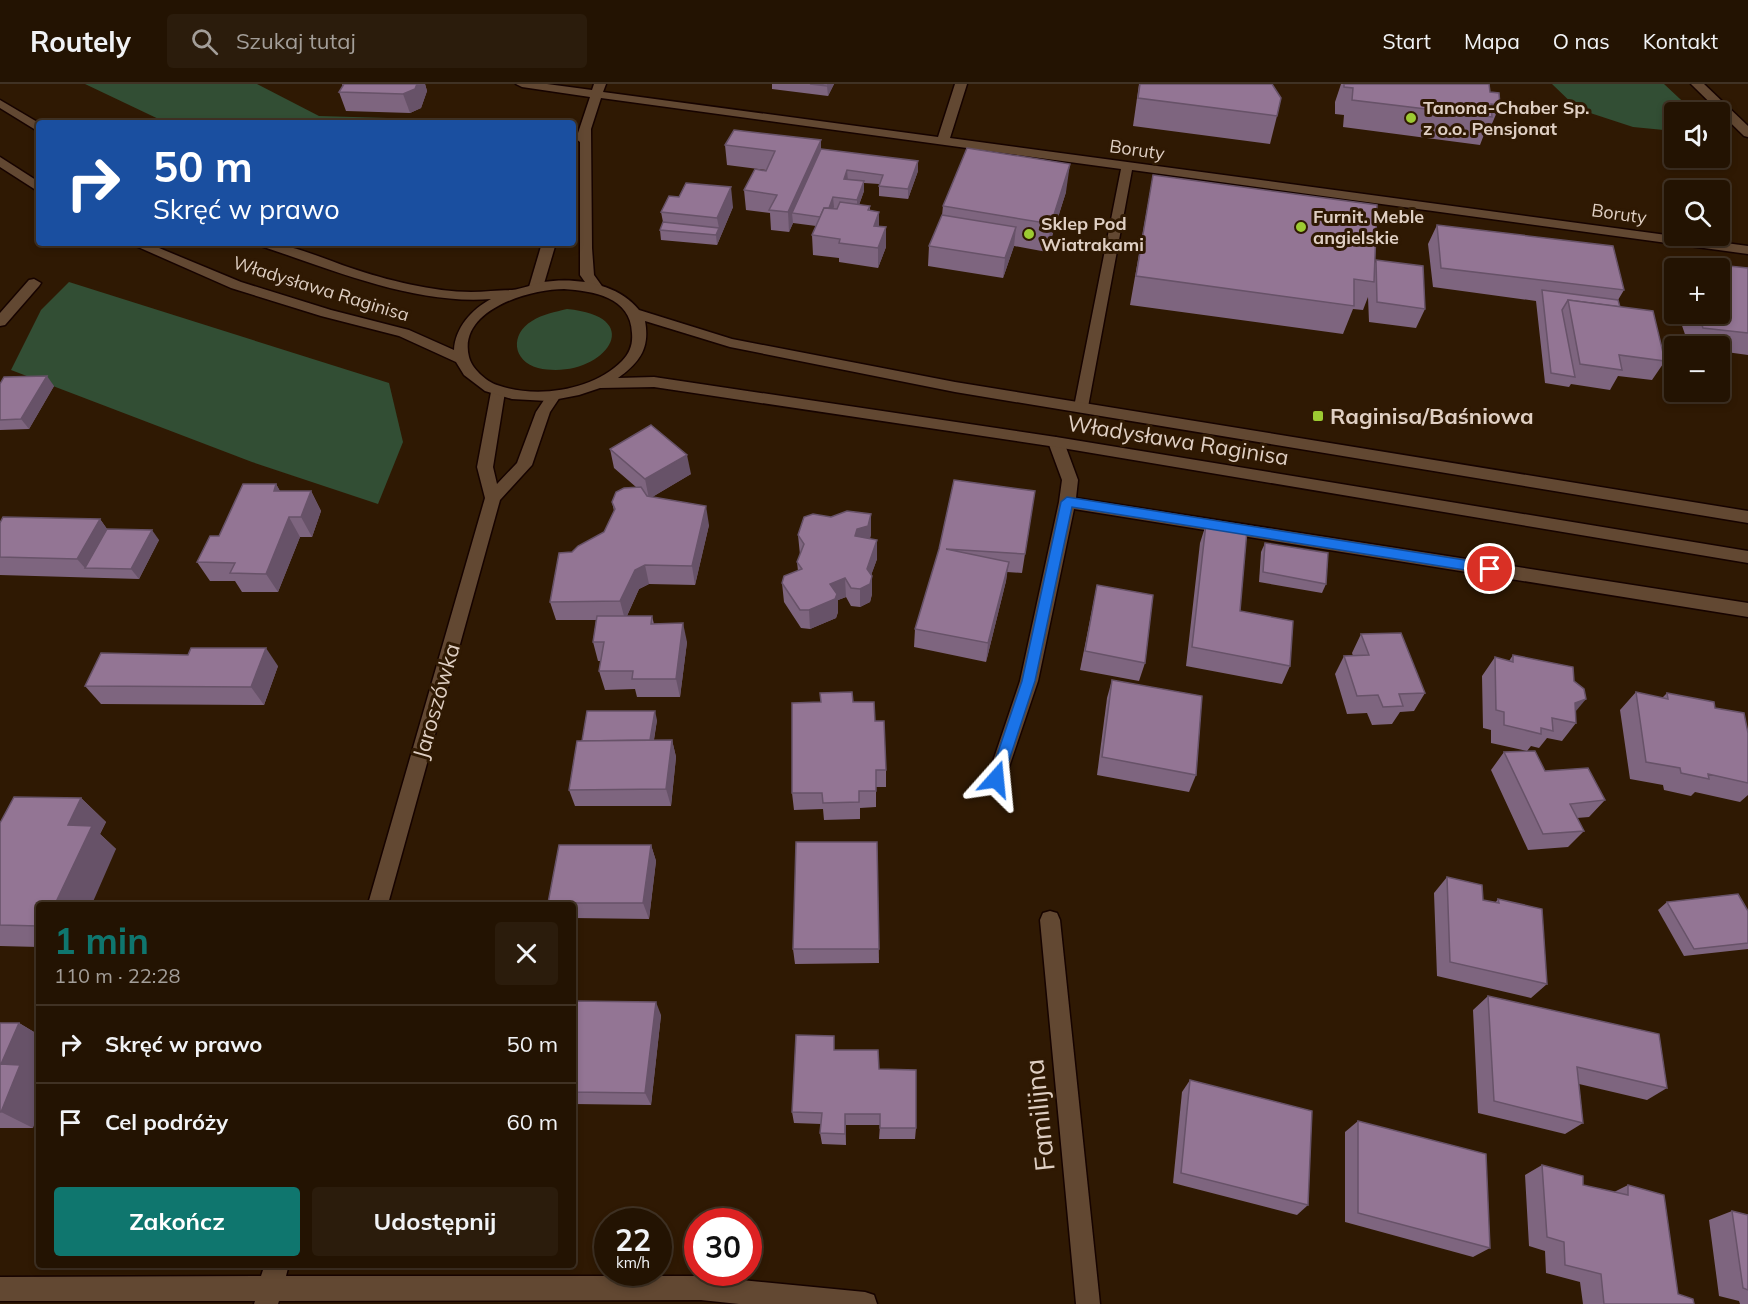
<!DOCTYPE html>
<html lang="pl">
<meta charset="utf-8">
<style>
:root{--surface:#231302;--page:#2b1c0c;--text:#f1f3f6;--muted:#a39e99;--line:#403224;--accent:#0f766e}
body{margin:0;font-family:Mulish,sans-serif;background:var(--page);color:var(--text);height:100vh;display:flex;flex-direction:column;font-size:22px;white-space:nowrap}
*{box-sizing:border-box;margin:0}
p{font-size:20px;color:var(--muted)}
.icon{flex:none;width:33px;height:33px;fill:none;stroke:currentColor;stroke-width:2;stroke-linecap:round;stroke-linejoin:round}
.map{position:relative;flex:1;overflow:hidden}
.sheet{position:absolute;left:36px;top:818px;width:540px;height:366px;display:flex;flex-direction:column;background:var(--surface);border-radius:6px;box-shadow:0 3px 9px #0003,0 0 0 2px var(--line)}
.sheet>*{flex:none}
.top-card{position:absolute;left:36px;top:36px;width:540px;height:126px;border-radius:6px;box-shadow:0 3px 9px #0003,0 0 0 2px var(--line);background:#1a4fa0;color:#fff;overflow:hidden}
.buttons{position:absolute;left:1664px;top:18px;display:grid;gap:12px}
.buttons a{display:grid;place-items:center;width:66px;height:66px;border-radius:6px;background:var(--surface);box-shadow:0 3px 9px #0003,0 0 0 2px var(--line);font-size:30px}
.speed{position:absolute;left:594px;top:1124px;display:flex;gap:12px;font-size:30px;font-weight:700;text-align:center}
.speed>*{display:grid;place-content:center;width:78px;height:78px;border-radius:50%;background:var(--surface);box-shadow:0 3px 9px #0003,0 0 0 2px var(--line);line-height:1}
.speed small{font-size:15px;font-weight:400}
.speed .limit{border:9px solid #d22;background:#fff;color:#111}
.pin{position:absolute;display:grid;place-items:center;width:51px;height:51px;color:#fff;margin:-26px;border:3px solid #fff;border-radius:50%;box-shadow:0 2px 6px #0007}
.me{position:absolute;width:66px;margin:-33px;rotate:18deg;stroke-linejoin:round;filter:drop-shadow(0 0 4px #0008)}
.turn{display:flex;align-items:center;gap:21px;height:126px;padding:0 18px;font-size:27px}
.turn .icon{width:78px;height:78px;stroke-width:2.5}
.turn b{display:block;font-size:42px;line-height:51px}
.round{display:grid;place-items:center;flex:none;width:63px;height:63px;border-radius:6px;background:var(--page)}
.summary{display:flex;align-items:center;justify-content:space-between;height:102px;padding:0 18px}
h1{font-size:36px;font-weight:700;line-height:45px;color:var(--accent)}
.action{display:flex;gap:12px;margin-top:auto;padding:12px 18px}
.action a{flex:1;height:69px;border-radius:6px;background:var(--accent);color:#fff;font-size:24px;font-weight:700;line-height:69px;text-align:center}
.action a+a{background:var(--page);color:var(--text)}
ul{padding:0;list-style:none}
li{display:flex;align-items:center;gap:18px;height:78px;padding:0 18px;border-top:2px solid var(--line)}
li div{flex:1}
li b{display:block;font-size:22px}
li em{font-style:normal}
header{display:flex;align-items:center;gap:36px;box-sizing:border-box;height:84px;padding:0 30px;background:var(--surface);border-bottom:2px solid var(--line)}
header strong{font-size:28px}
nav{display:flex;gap:33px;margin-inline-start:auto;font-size:21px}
.search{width:420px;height:54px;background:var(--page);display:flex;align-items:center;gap:15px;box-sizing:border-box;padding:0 21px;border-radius:6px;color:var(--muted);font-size:22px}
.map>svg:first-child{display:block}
</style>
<header>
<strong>Routely</strong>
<div class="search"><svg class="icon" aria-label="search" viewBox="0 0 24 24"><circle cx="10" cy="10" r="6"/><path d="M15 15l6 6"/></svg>Szukaj tutaj</div>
<nav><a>Start</a><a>Mapa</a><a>O nas</a><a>Kontakt</a></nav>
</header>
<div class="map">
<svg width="1748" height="1220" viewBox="0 0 1748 1220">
<rect width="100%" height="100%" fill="#2f1903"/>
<g fill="#324e34">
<polygon points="85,0 257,0 319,32 525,38 167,39"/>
<polygon points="1552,0 1664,0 1694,28 1674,28 1674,47 1633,43 1578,25"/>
<polygon points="69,198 389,299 403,358 378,420 252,378 11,286 41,226"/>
<path d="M567 225C653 233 600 298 538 284 512 277 510 250 532 237 543 230 555 228 567 225Z"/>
</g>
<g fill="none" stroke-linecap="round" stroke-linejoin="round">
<defs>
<polygon id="lane" points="34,195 41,199 39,202 5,241 0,242 0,229 29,196"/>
<g id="street">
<polygon points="516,0 547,0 592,6 594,0 606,0 603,8 938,53 955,0 967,0 950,54 1748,162 1748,170 1132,86 1088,323 1081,328 1074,323 1121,85 601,14 591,45 592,164 594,191 604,205 597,209 592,208 580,191 580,58 576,55 590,13 522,3"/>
<polygon points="1691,0 1704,0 1748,42 1748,53 1744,52"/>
<polygon points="542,159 556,159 543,203 536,207 529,203"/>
<polygon points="498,303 505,308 493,383 497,400 517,379 536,328 548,310 558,310 560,313 550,328 532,381 500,416 388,820 368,820 485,414 477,383 491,308"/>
<polygon points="1056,353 1064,358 1078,396 1076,414 1748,519 1748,533 1074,425 1038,597 1005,695 1003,701 996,703 989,701 987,695 1020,597 1059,418 1062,396 1048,358"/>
<polygon points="1050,827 1057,829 1060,836 1100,1220 1076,1220 1040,836 1043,829"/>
<polygon points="265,1180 289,1180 286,1192 701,1192 865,1208 874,1211 877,1220 739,1220 701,1216 279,1217 278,1220 254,1220 255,1217 0,1217 0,1193 261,1192"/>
</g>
<g id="secondary">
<polygon points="0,16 39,39 39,48 0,24"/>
<polygon points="0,73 39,98 39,108 0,83"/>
<path d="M129 159H147L241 198 331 226 409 246 454 266C455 244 472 225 491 215 415 221 333 186 261 162L259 159C291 159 321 174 351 184 386 196 434 208 471 208 485 208 499 206 512 206 522 205 533 200 543 198 575 193 618 199 639 226L732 255 955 298 1748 427V439L955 308 730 263 645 237C650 264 640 278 618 294L654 293 1056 353 1748 467V479L1056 363 654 303 600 304 579 311 548 317 512 315 485 307 464 291 456 278 399 252 321 232 231 204ZM564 205C593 207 631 213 632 249 633 260 630 269 622 277 592 307 536 315 497 301 486 297 472 285 469 273 457 226 530 205 564 205Z"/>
</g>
</defs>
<use href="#lane" stroke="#160300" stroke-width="3"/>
<use href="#street" stroke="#160300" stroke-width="3"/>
<use href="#secondary" stroke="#160300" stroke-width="3"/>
<use href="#lane" fill="#624832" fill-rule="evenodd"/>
<use href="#street" fill="#624832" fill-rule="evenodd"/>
<use href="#secondary" fill="#624832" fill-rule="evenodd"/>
</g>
<g fill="#7e657f">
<polygon points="342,0 425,0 427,7 421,24 410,29 346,27 339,8 343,2"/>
<polygon points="772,0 834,0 828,12 772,5"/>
<polygon points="1139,0 1277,32 1270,60 1133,42"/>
<polygon points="1341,0 1489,0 1490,8 1500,21 1488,49 1485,48 1480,61 1343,43 1344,31 1335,30 1335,18"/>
<polygon points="821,56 821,65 918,77 918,87 908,115 879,112 879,100 864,99 864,107 859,121 870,122 870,127 879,142 886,143 886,163 878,184 839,178 839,174 813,171 812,151 816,142 793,139 789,148 771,146 770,129 746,126 744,106 766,86 727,81 725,61"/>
<polygon points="1153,91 1375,178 1425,225 1416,244 1369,238 1368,213 1363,226 1353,225 1343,250 1130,221"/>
<polygon points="1066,108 1047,168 1014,162 1003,194 928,182 929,162 942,131 943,122"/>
<polygon points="733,123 717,161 661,156 660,146 663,138 661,128"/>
<polygon points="1437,141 1624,206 1618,216 1620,223 1665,277 1652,296 1618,292 1610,306 1571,300 1569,303 1545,299 1536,217 1433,203 1428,160"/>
<polygon points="1680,177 1748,184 1748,271 1719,267 1719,262 1689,262 1678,230 1719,230 1719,184 1675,184"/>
<polygon points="1674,186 1674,217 1667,196"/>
<polygon points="0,300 54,302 29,345 0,346"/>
<polygon points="610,365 691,390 652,413 709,441 695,501 649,500 639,505 627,532 652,532 654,540 687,558 680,613 637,613 635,605 605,606 599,587 601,577 598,577 593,558 596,536 556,536 550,518 572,468 604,448 614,427 612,418 636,403 614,384"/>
<polygon points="276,400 280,407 311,407 321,427 312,453 300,453 278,508 242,508 235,497 210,497 197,478 219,452"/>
<polygon points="1035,407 1022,489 1007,488 1006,497 986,578 914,563 915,545 939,465"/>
<polygon points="871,430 871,450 870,455 877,475 871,491 872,510 870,518 860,523 851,522 846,513 838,516 838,528 836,534 810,545 801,544 784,518 782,499 798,487 797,478 800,471 798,451 831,433"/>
<polygon points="100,435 107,445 159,456 139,495 0,491 0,439"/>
<polygon points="1206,440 1240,527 1290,582 1282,600 1186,582 1200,459"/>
<polygon points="1265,459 1326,500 1322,509 1259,498 1261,468"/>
<polygon points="1097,501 1145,579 1139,597 1080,586"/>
<polygon points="1361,550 1425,609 1414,627 1400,628 1392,640 1372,641 1367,629 1347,630 1335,590 1344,572 1353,572 1352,569"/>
<polygon points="1513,571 1576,627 1576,639 1562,657 1547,654 1539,664 1531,662 1527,667 1491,659 1491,646 1483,644 1482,592 1495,573 1509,577"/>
<polygon points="278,582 264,621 101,620 85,602"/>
<polygon points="1112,596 1196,691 1189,708 1097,691 1107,614"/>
<polygon points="1636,608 1662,614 1667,609 1715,624 1748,699 1748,711 1740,718 1695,708 1691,712 1664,706 1663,701 1630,695 1620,626"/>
<polygon points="853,618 875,637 886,686 886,703 876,703 876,723 860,724 860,735 824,736 823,725 794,726 792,709"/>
<polygon points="657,636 654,656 672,656 676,673 671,722 575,722 569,706 582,657"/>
<polygon points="1504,668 1545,687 1605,716 1589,733 1577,734 1584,747 1568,763 1528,766 1491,686"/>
<polygon points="81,714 106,738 100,750 116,765 39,820 39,863 0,862 0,739"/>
<polygon points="877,758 879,879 795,880 793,865"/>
<polygon points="651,761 656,777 649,835 573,834 573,820 549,820 548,819"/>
<polygon points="1447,793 1483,816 1495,819 1498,815 1547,900 1531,914 1437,892 1434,809"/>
<polygon points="1667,818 1748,827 1748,865 1684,872 1658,826"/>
<polygon points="1488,912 1667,1004 1647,1016 1579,1000 1583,1039 1565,1050 1478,1029 1473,926"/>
<polygon points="573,917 661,931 651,1021 573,1020"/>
<polygon points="0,939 19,939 39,951 39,982 36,990 33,1044 0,1044"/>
<polygon points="835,966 879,985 916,1044 915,1055 879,1055 880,1041 846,1041 846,1061 822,1060 820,1049 821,1040 794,1039 792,1028"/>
<polygon points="1190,996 1308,1121 1297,1131 1173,1099 1182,1008"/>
<polygon points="1358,1037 1490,1164 1473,1173 1345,1138 1345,1048"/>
<polygon points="1542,1081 1583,1101 1614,1108 1628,1101 1678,1210 1694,1220 1583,1220 1580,1198 1546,1189 1545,1167 1529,1162 1525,1091"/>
<polygon points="1732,1127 1748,1131 1748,1220 1740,1220 1739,1217 1719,1212 1709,1136"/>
</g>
<g fill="#675268">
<polygon points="417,0 425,0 427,7 421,24 410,29 403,10"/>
<polygon points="829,0 834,0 828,12 827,2"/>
<polygon points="821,56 821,75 792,129 793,139 789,148 788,128"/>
<polygon points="918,77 918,87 908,115 908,105"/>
<polygon points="1070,80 1066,108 1047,168 1051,140"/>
<polygon points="847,86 848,97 844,95"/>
<polygon points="864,97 864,107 857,126 857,116"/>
<polygon points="731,103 733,123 717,161 716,151 719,144 717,134"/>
<polygon points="833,113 834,123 825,143 825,133"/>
<polygon points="879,128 879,148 874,142"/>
<polygon points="886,143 886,163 878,184 878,164"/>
<polygon points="1016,143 1014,162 1003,194 1005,174"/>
<polygon points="47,292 54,302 29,345 21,335"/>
<polygon points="687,371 691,390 649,415 645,395"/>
<polygon points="276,400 287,420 274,407"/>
<polygon points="311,407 321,427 312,453 301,433"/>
<polygon points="706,422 709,441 695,501 692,482"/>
<polygon points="871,430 871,450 868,461 855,452 857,445"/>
<polygon points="289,433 300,453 278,508 266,490"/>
<polygon points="100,435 114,455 85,484 77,475"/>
<polygon points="152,446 159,456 139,495 131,485"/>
<polygon points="877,456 877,475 868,500 872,492 872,510 870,518 860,523 860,505"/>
<polygon points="1009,478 1006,497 986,578 988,559"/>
<polygon points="645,481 649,500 639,505 625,536 620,517 635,486"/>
<polygon points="845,494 846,513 838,516 838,528 836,534 810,545 809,526 830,500"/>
<polygon points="683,539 687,558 680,613 676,595"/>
<polygon points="266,564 278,582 264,621 251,603"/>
<polygon points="1586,615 1571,633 1575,619"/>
<polygon points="655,627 657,636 651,673 649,665"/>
<polygon points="672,656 676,673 671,722 666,705"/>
<polygon points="81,714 106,738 100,750 116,765 92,820 55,820 68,741"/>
<polygon points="651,761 656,777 649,835 643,819"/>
<polygon points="656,918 661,931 651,1021 645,1009"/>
<polygon points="19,939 39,951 39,982 36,990 39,992 39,1028 33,1044 1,1028 1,980"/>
<polygon points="845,1030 846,1041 846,1061 845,1050"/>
</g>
<g fill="#937594" stroke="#675268" stroke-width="1.5">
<polygon points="344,0 417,0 415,5 403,10 339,8"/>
<polygon points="810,0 829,0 827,2"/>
<polygon points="1140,0 1272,0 1281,14 1277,32 1138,14"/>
<polygon points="1344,0 1489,0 1490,8 1499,9 1500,21 1491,20 1492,33 1352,16 1353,4 1344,3"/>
<polygon points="734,46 821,56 788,128 769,126 777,111 744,106 755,85 766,87 775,67 725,61"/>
<polygon points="967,64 1070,80 1051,140 943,122"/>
<polygon points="821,65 918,77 908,105 879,102 883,91 847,86 844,95 864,97 857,116 833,113 829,124 824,124 820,133 792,129"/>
<polygon points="1153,91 1377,121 1374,198 1354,195 1354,222 1136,192"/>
<polygon points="686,99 731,103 717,134 661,128 669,112 679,113"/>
<polygon points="840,118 870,122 868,126 879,128 874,142 886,143 878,164 839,159 840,155 812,151 824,124 837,125"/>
<polygon points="942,131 1016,143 1005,174 929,162"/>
<polygon points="663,138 719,144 716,151 660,146"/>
<polygon points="1437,141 1613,162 1624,206 1441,184"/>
<polygon points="1376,176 1423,182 1425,225 1377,218"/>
<polygon points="1680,177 1748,184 1748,249 1703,244 1698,230 1719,230 1719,184 1682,184"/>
<polygon points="1542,206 1618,216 1620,223 1568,216 1562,226 1575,293 1551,289"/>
<polygon points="1568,216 1653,227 1665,277 1619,271 1622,286 1580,280"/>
<polygon points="47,292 21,335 0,336 0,300 4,293"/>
<polygon points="651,341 687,371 645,395 610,365"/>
<polygon points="954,396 1035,407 1025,470 946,465 1009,478 988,559 915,545 939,465"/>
<polygon points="243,400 276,400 274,407 311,407 301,433 289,433 266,490 230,489 235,479 197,478 210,452 219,452"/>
<polygon points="641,403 647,412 706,422 692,482 645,481 635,486 620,517 550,518 559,469 572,468 578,462 604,448 615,425 612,418 616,408 624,404"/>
<polygon points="847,427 871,430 868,442 857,445 855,452 877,456 867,485 872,492 870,500 860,505 851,504 845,494 830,500 837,510 835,515 809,526 800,526 782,499 784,492 802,485 797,478 804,460 798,451 804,433 813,430 831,433"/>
<polygon points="3,433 100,435 77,475 0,473 0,439"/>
<polygon points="1206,440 1247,446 1240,527 1293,537 1290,582 1192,563"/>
<polygon points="107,445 152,446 131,485 85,484"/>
<polygon points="1265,459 1328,469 1326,500 1263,488"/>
<polygon points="1097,501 1153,511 1145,579 1085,567"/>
<polygon points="597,532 652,532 651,540 683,539 676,595 632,595 633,587 599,587 604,558 593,558"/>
<polygon points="1401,549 1425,609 1399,610 1403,622 1383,623 1378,611 1357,612 1344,572 1369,571 1361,550"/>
<polygon points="191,564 266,564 251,603 85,602 101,569 188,571"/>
<polygon points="1513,571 1573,583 1574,597 1584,605 1586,615 1575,619 1576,639 1552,634 1553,647 1541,644 1541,650 1504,641 1504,628 1496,626 1495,573 1513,578"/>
<polygon points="1112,596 1202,612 1196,691 1102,673"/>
<polygon points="852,608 853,618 874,618 875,637 884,637 886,686 876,686 876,707 859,707 859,718 823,719 822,709 792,709 792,619 821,618 820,609"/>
<polygon points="1636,608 1668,615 1667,609 1714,618 1715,624 1744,629 1748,649 1748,699 1708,690 1709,695 1681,689 1680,684 1646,678"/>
<polygon points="587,627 655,627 650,656 582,657"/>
<polygon points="672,656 666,705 569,706 577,657"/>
<polygon points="1535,667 1545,687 1588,684 1605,716 1570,720 1584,747 1543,750 1504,668"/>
<polygon points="14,713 81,714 68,741 92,742 55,820 39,820 39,842 0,841 0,739"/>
<polygon points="796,758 877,758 879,865 793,865"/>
<polygon points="559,761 651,761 643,819 548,819"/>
<polygon points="1447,793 1482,801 1483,816 1499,819 1498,815 1542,825 1547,900 1450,878"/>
<polygon points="1738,810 1748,827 1748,859 1694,865 1667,818"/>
<polygon points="1488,912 1659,950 1667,1004 1577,983 1583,1039 1494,1017"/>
<polygon points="573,917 656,918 645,1009 573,1008"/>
<polygon points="0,939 19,939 1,980 20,981 1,1028 0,1028"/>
<polygon points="796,951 834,952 834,966 878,966 879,985 916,986 916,1044 880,1044 880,1030 845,1030 845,1050 820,1049 822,1029 792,1028"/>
<polygon points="1190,996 1312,1027 1308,1121 1181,1089"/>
<polygon points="1358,1037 1486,1070 1490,1164 1358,1129"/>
<polygon points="1542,1081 1583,1092 1583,1101 1628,1111 1628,1101 1664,1111 1678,1210 1693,1215 1694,1220 1604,1220 1601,1190 1565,1181 1564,1158 1547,1153"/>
<polygon points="1732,1127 1748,1131 1748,1206 1743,1204"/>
</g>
<polygon fill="#1a73e8" stroke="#114b97" stroke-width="1.5" points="1067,413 1490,480 1496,485 1490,490 1072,423 1035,597 1003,695 1001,699 991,699 989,695 1022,597 1061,418"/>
<g fill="#9cca32" stroke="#2f1903" stroke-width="2">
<circle cx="1411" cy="34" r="6"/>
<circle cx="1301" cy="143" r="6"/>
<circle cx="1029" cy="150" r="6"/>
<rect x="1312" y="326" width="12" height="12" rx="3"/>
</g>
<g text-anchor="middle" stroke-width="6" stroke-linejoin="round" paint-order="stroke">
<g font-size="18" font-weight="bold" fill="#dfcfc3" stroke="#2f1903" text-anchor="start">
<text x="1423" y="30">Tanona-Chaber Sp.<tspan x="1423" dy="21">z o.o. Pensjonat</tspan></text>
<text x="1313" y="139">Furnit. Meble<tspan x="1313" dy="21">angielskie</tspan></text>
<text x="1041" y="146">Sklep Pod<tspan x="1041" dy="21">Wiatrakami</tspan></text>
</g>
<g font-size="18" fill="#dfcfc3" stroke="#2f1903">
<text transform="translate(1137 66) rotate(8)" y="6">Boruty</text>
<text transform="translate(1619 130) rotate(8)" y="6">Boruty</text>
<text transform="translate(321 205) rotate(17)" y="6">Władysława Raginisa</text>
</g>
<g font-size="22" font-weight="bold" fill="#dfcfc3" stroke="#2f1903" text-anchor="start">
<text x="1330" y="340">Raginisa/Baśniowa</text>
</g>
<g font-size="22" fill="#dfcfc3" stroke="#2f1903">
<text transform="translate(1178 356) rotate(9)" y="8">Władysława Raginisa</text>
<text transform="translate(436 617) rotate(-74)" y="8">Jaroszówka</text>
</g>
<g font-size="27" fill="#dfcfc3" stroke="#2f1903">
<text transform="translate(1040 1031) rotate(-96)" y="9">Familijna</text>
</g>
</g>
</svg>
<div class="buttons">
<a><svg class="icon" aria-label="sound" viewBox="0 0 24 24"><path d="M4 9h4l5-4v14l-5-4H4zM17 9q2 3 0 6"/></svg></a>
<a><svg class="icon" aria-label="search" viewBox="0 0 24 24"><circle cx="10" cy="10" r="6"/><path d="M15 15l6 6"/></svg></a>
<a>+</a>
<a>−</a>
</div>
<div class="speed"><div>22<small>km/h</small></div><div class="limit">30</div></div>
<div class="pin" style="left:1490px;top:485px;background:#d93025"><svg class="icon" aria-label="arrive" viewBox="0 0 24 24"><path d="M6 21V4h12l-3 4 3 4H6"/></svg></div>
<svg class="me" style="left:996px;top:695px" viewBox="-20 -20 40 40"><path d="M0-17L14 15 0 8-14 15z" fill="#1a73e8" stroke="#fff" stroke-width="4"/></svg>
<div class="top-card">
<div class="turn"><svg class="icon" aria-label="right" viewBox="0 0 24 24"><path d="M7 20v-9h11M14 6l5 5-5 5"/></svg><div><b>50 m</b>Skręć w prawo</div></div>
</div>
<section class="sheet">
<div class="summary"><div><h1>1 min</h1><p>110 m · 22:28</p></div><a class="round"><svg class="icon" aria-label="close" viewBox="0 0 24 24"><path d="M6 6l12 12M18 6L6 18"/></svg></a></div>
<ul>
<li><svg class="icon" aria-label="right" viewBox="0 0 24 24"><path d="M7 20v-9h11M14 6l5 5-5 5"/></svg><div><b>Skręć w prawo</b></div><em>50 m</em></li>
<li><svg class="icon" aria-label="arrive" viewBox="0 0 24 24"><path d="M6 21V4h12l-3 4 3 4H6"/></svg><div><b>Cel podróży</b></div><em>60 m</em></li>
</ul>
<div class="action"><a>Zakończ</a><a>Udostępnij</a></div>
</section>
</div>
